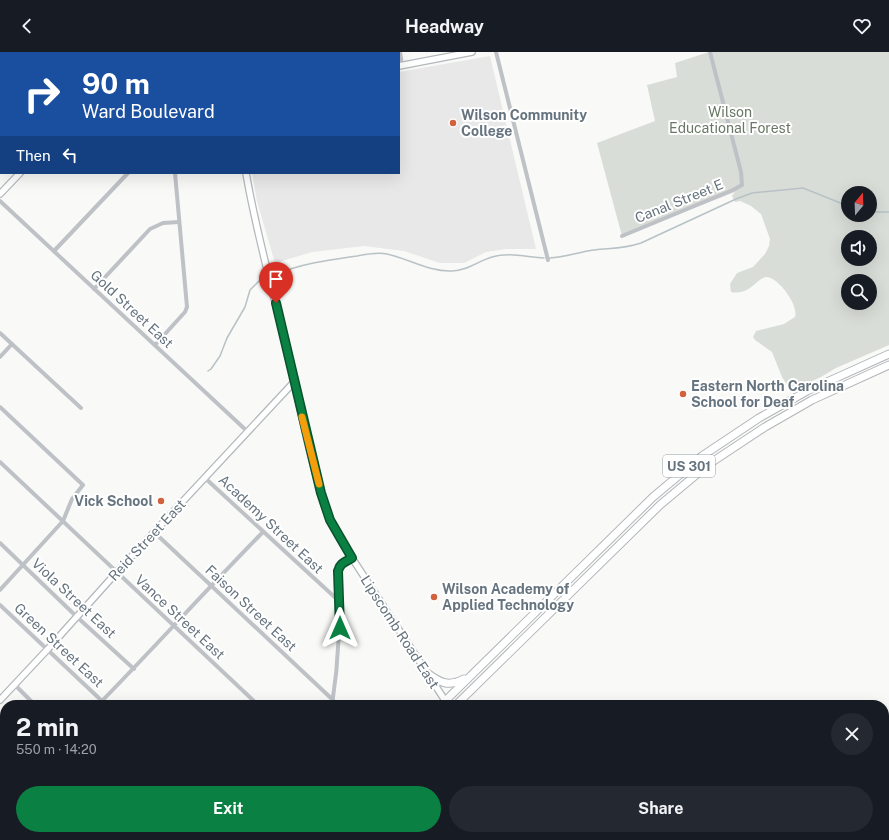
<!DOCTYPE html>
<meta charset="utf-8">
<style>
:root{--surface:#171b24;--page:#242831;--text:#f1f3f6;--muted:#9ea1a6;--accent:#0b8043}
body{margin:0;font-family:"Public Sans",sans-serif;background:var(--page);color:var(--text);height:100vh;display:flex;flex-direction:column;font-size:15px;white-space:nowrap}
*{box-sizing:border-box;margin:0}
p{font-size:13px;color:var(--muted)}
.icon{flex:none;width:22px;height:22px;fill:none;stroke:currentColor;stroke-width:2;stroke-linecap:round;stroke-linejoin:round}
.map{position:relative;flex:1;overflow:hidden}
.details{position:absolute;left:0px;top:648px;width:889px;height:140px;display:flex;flex-direction:column;background:var(--surface);border-radius:16px 16px 0 0;box-shadow:0 4px 16px #0002}
.details>*{flex:none}
.banner{position:absolute;left:0px;top:0px;width:400px;height:122px;box-shadow:0 4px 16px #0002;background:#1a4fa0;color:#fff;overflow:hidden}
.needle{width:26px;rotate:19deg}
.controls{position:absolute;left:841px;top:134px;display:grid;gap:8px}
.controls a{display:grid;place-items:center;width:36px;height:36px;border-radius:50%;background:var(--surface);box-shadow:0 4px 16px #0002;font-size:20px}
.pin{position:absolute;display:grid;place-items:center;width:34px;height:34px;color:#fff;margin:-41px -17px;border-radius:50% 50% 50% 0;rotate:-45deg;box-shadow:0 0 4px #0007}
.pin .icon{rotate:45deg}
.me{position:absolute;width:44px;margin:-22px;rotate:0deg;stroke-linejoin:round;filter:drop-shadow(0 0 3px #0008)}
.turn{display:flex;align-items:center;gap:14px;height:84px;padding:0 16px;font-size:18px}
.turn .icon{width:52px;height:52px;stroke-width:2.5}
.turn b{display:block;font-size:28px;line-height:34px}
.then{display:flex;align-items:center;height:38px;padding:0 16px;background:#0003;gap:8px;font-size:15px}
.round{display:grid;place-items:center;flex:none;width:42px;height:42px;border-radius:21px;background:var(--page)}
.headline{display:flex;align-items:center;justify-content:space-between;height:68px;padding:0 16px}
h1{font-size:24px;font-weight:700;line-height:30px}
.cta{display:flex;gap:8px;margin-top:auto;padding:8px 16px}
.cta a{flex:1;height:46px;border-radius:24px;background:var(--accent);color:#fff;font-size:16px;font-weight:700;line-height:46px;text-align:center}
.cta a+a{background:var(--page);color:var(--text)}
header{display:flex;justify-content:space-between;align-items:center;height:52px;padding:0 16px;background:var(--surface);font-size:18px;font-weight:700}
.map>svg:first-child{display:block}
</style>
<header><svg class="icon" aria-label="back" viewBox="0 0 24 24"><path d="M15 5l-7 7 7 7"/></svg>Headway<svg class="icon" aria-label="heart" viewBox="0 0 24 24"><path d="M12 20l-8-8c-3-5 5-10 8-4 3-6 11-1 8 4z"/></svg></header>
<div class="map">
<svg width="889" height="788" viewBox="0 0 889 788">
<rect width="100%" height="100%" fill="#f9f9f7"/>
<polygon fill="#e7e8e7" points="490,4 536,197 506,197 486,200 464,211 440,211 404,199 364,194 312,200 275,211 257,149 252,121 399,121 399,20"/>
<path fill="#d9ddd7" fill-rule="evenodd" d="M709 0H889V293L836 316 821 325 791 339 782 325 772 300 755 288 753 285 756 279 784 272 795 265C799 254 779 226 767 225 757 225 751 244 731 240L730 232 737 221 753 215 765 202 769 194 770 187 761 162 751 154 740 149 735 150 732 144 735 140 622 184 597 91 655 69 647 33 677 25 675 11ZM848 141H870V163H848ZM848 185H870V207H848ZM848 229H870V251H848Z"/>
<g fill="none" stroke-linecap="round" stroke-linejoin="round">
<g stroke="#b8c2c6" stroke-width="1.5">
<polyline points="870,160 889,160"/>
<path d="M550 206C565 205 579 200 594 198 612 196 623 197 641 191L736 147 752 141 803 136 848 154"/>
<path d="M277 222C303 211 330 208 357 204 367 202 377 200 387 202 410 207 429 220 452 219 467 219 478 209 492 205 509 200 526 205 544 206"/>
<polyline points="208,319 211,317 220,304 227,286 245,255 250,238 262,226"/>
</g>
<defs>
<g id="secondary">
<polyline points="238,0 238,1"/>
<polyline points="399,14 472,0"/>
<polyline points="0,47 1,47"/>
<path d="M246 121C257 185 275 247 290 310 302 362 311 417 330 467 335 481 344 494 352 506L448 653"/>
<polyline points="0,142 20,121"/>
<polyline points="0,648 47,598 117,520 294,330"/>
<polyline points="511,783 513,788"/>
</g>
<g id="highway">
<path d="M427 621C441 631 448 635 464 627"/>
<polyline points="441,653 653,445 702,404 759,366 807,339 889,302"/>
<polyline points="456,653 660,453 709,412 765,375 812,348 889,313"/>
<polyline points="306,788 311,783"/>
<polyline points="321,788 325,783"/>
</g>
</defs>
<use href="#secondary" stroke="#b3b8bd" stroke-width="8"/>
<use href="#highway" stroke="#b2b6ba" stroke-width="9"/>
<g stroke="#bec2c6" stroke-width="4">
<polyline points="166,0 166,1"/>
<polyline points="330,0 331,1"/>
<polyline points="400,0 402,14"/>
<polyline points="496,0 548,208"/>
<polyline points="95,1 95,0"/>
<polyline points="0,149 248,380"/>
<polyline points="622,184 733,138 742,133 741,120 710,0"/>
<polyline points="54,199 128,121"/>
<polyline points="94,237 150,177 163,171 179,170"/>
<polyline points="0,281 81,356"/>
<polyline points="155,293 185,260 187,255 175,121"/>
<polyline points="0,305 12,292"/>
<polyline points="0,355 83,433 72,447 63,469 0,538"/>
<polyline points="0,410 258,653"/>
<polyline points="205,426 340,550"/>
<polyline points="154,480 333,648"/>
<polyline points="0,491 77,565 134,617"/>
<polyline points="0,553 102,649"/>
<polyline points="15,633 35,653"/>
<path d="M98 653C154 596 207 537 263 480"/>
<path d="M332 653C339 608 341 565 338 519 340 511 345 510 352 506"/>
<polyline points="0,687 5,692"/>
<polyline points="0,752 5,747"/>
<polyline points="0,756 5,761"/>
<polyline points="27,783 31,788"/>
<polyline points="97,783 102,788"/>
<polyline points="166,783 171,788"/>
<polyline points="239,783 244,788"/>
<polyline points="66,788 71,783"/>
</g>
<use href="#secondary" stroke="#fff" stroke-width="5.5"/>
<use href="#highway" stroke="#fff" stroke-width="7"/>
</g>
<g fill="none" stroke-linecap="round" stroke-linejoin="round">
<defs>
<path id="route" d="M276 251 321 441 330 468 352 506C345 510 340 511 338 519L340 576"/>
</defs>
<use href="#route" stroke="#07532c" stroke-width="10"/>
<use href="#route" stroke="#0b8043" stroke-width="7"/>
<polyline stroke="#f59e0b" stroke-width="7" points="302,365 319,432"/>
</g>
<g fill="#d2623e" stroke="#fff" stroke-width="1.5">
<circle cx="453" cy="71" r="4"/>
<circle cx="683" cy="342" r="4"/>
<circle cx="161" cy="449" r="4"/>
<circle cx="434" cy="545" r="4"/>
</g>
<g text-anchor="middle" stroke-width="4" stroke-linejoin="round" paint-order="stroke">
<rect fill="#fff" stroke="#949ea5" stroke-width="1" x="663" y="403" width="52" height="22" rx="3"/>
<g font-size="13" font-weight="bold" fill="#66747f">
<text x="689" y="419">US 301</text>
</g>
<g font-size="14" fill="#687865" stroke="#fff">
<text x="730" y="65">Wilson<tspan x="730" dy="16">Educational Forest</tspan></text>
</g>
<g font-size="14" font-weight="bold" fill="#66747f" stroke="#fff" text-anchor="start">
<text x="461" y="68">Wilson Community<tspan x="461" dy="16">College</tspan></text>
<text x="691" y="339">Eastern North Carolina<tspan x="691" dy="16">School for Deaf</tspan></text>
<text x="153" y="454" text-anchor="end">Vick School</text>
<text x="442" y="542">Wilson Academy of<tspan x="442" dy="16">Applied Technology</tspan></text>
</g>
<g font-size="14" fill="#66747f" stroke="#fff">
<text transform="translate(679 149) rotate(-22)" y="5">Canal Street E</text>
<text transform="translate(132 257) rotate(43)" y="5">Gold Street East</text>
<text transform="translate(271 472) rotate(43)" y="5">Academy Street East</text>
<text transform="translate(147 488) rotate(-47)" y="5">Reid Street East</text>
<text transform="translate(74 546) rotate(43)" y="5">Viola Street East</text>
<text transform="translate(251 556) rotate(43)" y="5">Faison Street East</text>
<text transform="translate(180 565) rotate(43)" y="5">Vance Street East</text>
<text transform="translate(400 580) rotate(57)" y="5">Lipscomb Road East</text>
<text transform="translate(59 593) rotate(43)" y="5">Green Street East</text>
</g>
</g>
</svg>
<div class="controls">
<a><svg class="needle" viewBox="-14 -14 28 28"><path d="M0-13l5 13h-10z" fill="#e53935"/><path d="M0 13l5-13h-10z" fill="#9ea1a6"/></svg></a>
<a><svg class="icon" aria-label="sound" viewBox="0 0 24 24"><path d="M4 9h4l5-4v14l-5-4H4zM17 9q2 3 0 6"/></svg></a>
<a><svg class="icon" aria-label="search" viewBox="0 0 24 24"><circle cx="10" cy="10" r="6"/><path d="M15 15l6 6"/></svg></a>
</div>
<div class="pin" style="left:276px;top:251px;background:#d93025"><svg class="icon" aria-label="arrive" viewBox="0 0 24 24"><path d="M6 21V4h12l-3 4 3 4H6"/></svg></div>
<svg class="me" style="left:340px;top:576px" viewBox="-20 -20 40 40"><path d="M0-17L14 15 0 8-14 15z" fill="#0b8043" stroke="#fff" stroke-width="4"/></svg>
<div class="banner">
<div class="turn"><svg class="icon" aria-label="right" viewBox="0 0 24 24"><path d="M7 20v-9h11M14 6l5 5-5 5"/></svg><div><b>90 m</b>Ward Boulevard</div></div>
<div class="then">Then<svg class="icon" aria-label="left" viewBox="0 0 24 24"><path d="M17 20v-9H6M10 6l-5 5 5 5"/></svg></div>
</div>
<section class="details">
<div class="headline"><div><h1>2 min</h1><p>550 m · 14:20</p></div><a class="round"><svg class="icon" aria-label="close" viewBox="0 0 24 24"><path d="M6 6l12 12M18 6L6 18"/></svg></a></div>
<div class="cta"><a>Exit</a><a>Share</a></div>
</section>
</div>
